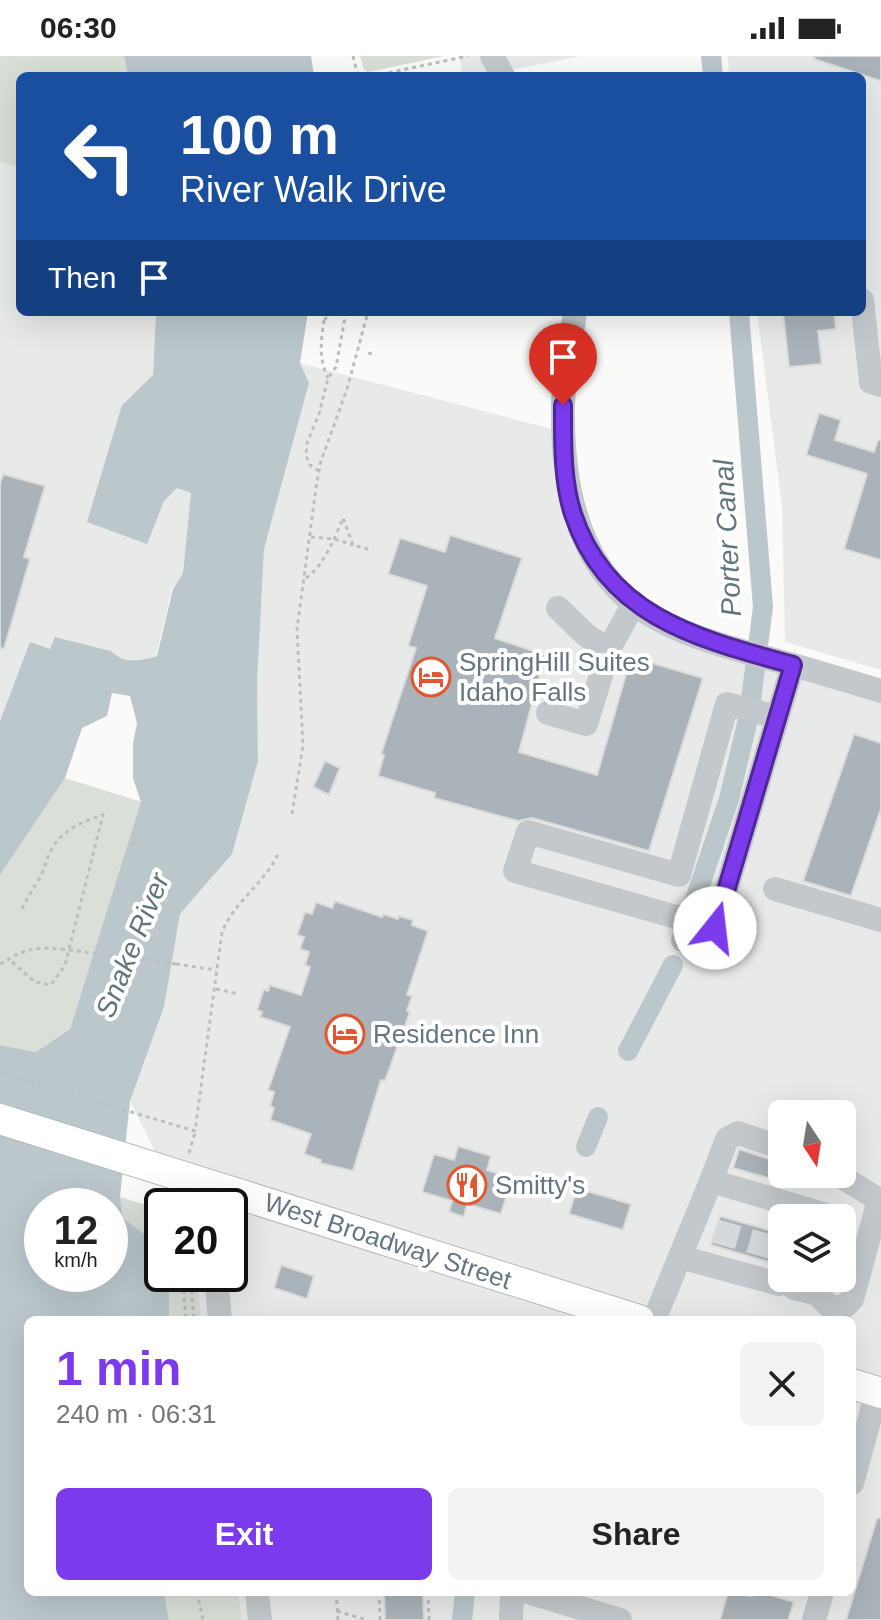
<!DOCTYPE html>
<meta charset="utf-8">
<style>
:root{--surface:#fff;--page:#f2f2f2;--text:#222;--muted:#767676;--accent:#7c3aed}
body{margin:0;font-family:Arial,sans-serif;background:var(--page);color:var(--text);height:100vh;display:flex;flex-direction:column;font-size:30px;white-space:nowrap}
*{box-sizing:border-box;margin:0}
p{font-size:26px;color:var(--muted)}
.icon{flex:none;width:44px;height:44px;fill:none;stroke:currentColor;stroke-width:2;stroke-linecap:round;stroke-linejoin:round}
.map{position:relative;flex:1;overflow:hidden}
.drawer{position:absolute;left:24px;top:1260px;width:832px;height:280px;display:flex;flex-direction:column;background:var(--surface);border-radius:12px;box-shadow:0 8px 32px #0002}
.drawer>*{flex:none}
.banner{position:absolute;left:16px;top:16px;width:850px;height:244px;border-radius:12px;box-shadow:0 8px 32px #0002;background:#1a4fa0;color:#fff;overflow:hidden}
.needle{width:52px;rotate:168deg}
.controls{position:absolute;left:768px;top:1044px;display:grid;gap:16px}
.controls a{display:grid;place-items:center;width:88px;height:88px;border-radius:12px;background:var(--surface);box-shadow:0 8px 32px #0002;font-size:40px}
.speed{position:absolute;left:24px;top:1132px;display:flex;gap:16px;font-size:40px;font-weight:700;text-align:center}
.speed>*{display:grid;place-content:center;width:104px;height:104px;border-radius:50%;background:var(--surface);box-shadow:0 8px 32px #0002;line-height:1}
.speed small{font-size:20px;font-weight:400}
.speed .limit{border:4px solid #111;border-radius:12px;background:#fff;color:#111}
.pin{position:absolute;display:grid;place-items:center;width:68px;height:68px;color:#fff;margin:-82px -34px;border-radius:50% 50% 50% 0;rotate:-45deg;box-shadow:0 0 8px #0007}
.pin .icon{rotate:45deg}
.me{position:absolute;width:88px;margin:-44px;rotate:16deg;stroke-linejoin:round;filter:drop-shadow(0 0 6px #0008)}
.turn{display:flex;align-items:center;gap:28px;height:168px;padding:0 32px;font-size:36px}
.turn .icon{width:104px;height:104px;stroke-width:2.5}
.turn b{display:block;font-size:56px;line-height:68px}
.then{display:flex;align-items:center;height:76px;padding:0 32px;background:#0003;gap:16px;font-size:30px}
.round{display:grid;place-items:center;flex:none;width:84px;height:84px;border-radius:12px;background:var(--page)}
.headline{display:flex;align-items:center;justify-content:space-between;height:136px;padding:0 32px}
h1{font-size:48px;font-weight:700;line-height:60px;color:var(--accent)}
.action{display:flex;gap:16px;margin-top:auto;padding:16px 32px}
.action a{flex:1;height:92px;border-radius:12px;background:var(--accent);color:#fff;font-size:32px;font-weight:700;line-height:92px;text-align:center}
.action a+a{background:var(--page);color:var(--text)}
.status{display:flex;justify-content:space-between;align-items:center;height:56px;padding:0 40px;background:var(--surface);direction:ltr}
.status svg{height:22px;fill:currentColor}
.map>svg:first-child{display:block}
</style>
<div class="status"><b>06:30</b><svg viewBox="0 0 49 12"><path d="M0 12V9h3v3zM5 12V6h3v6zM10 12V3h3v9zM15 12V0h3v12zM26 1h20v11H26zM47 4h2v5h-2z"/></svg></div>
<div class="map">
<svg width="881" height="1564" viewBox="0 0 881 1564">
<rect width="100%" height="100%" fill="#fafaf8"/>
<g fill="#e8e9e9" fill-rule="evenodd">
<polygon points="459,0 581,0 480,20 463,20"/>
<polygon points="728,0 881,0 881,614 785,586 782,450 757,256 862,256 862,20 729,20"/>
<polygon points="0,106 20,112 20,256 156,256 153,319 122,349 156,463 164,445 177,432 191,437 183,517 172,533 156,600 141,605 117,602 111,595 56,581 50,593 30,587 0,665"/>
<path d="M300 307 563 376 573 456 641 553 881 637V1564H242L238 1536H852V1264H201L197 1218H230V1150H216V1130L164 1114 130 1045 164 951 180 858 232 798 258 705 257 628 264 493 309 327ZM782 1058H842V1118H782ZM782 1162H842V1222H782Z"/>
</g>
<g fill="#dadfd7">
<polygon points="0,0 124,0 128,20 20,20 20,112 0,106"/>
<polygon points="360,0 444,0 368,16 364,14"/>
<polygon points="65,722 142,746 70,973 36,996 0,989 0,819"/>
<polygon points="120,1141 162,1154 162,1201 159,1189 123,1162"/>
<polygon points="166,1218 197,1218 201,1264 169,1264 169,1235"/>
<polygon points="164,1536 238,1536 242,1564 169,1564"/>
</g>
<g fill="#bbc7cb" fill-rule="evenodd">
<polygon points="124,0 311,0 314,20 128,20"/>
<path d="M156 256H308L300 307 309 327 264 493 257 628 258 705 232 798 180 858 164 951 130 1045 120 1141 123 1162 159 1189 162 1218H166L169 1235V1264H28V1536H164L169 1564H0V989L36 996 70 973 141 746 133 722V688L137 667 130 640 112 637 107 660 82 672 65 722 0 819V665L30 586 50 593 55 581 111 595C123 608 141 605 157 600L173 533 183 517 191 437 177 432 164 445 147 488 87 466 122 349 153 319ZM42 1150H110V1218H42Z"/>
</g>
<g fill="none" stroke-linecap="round" stroke-linejoin="round">
<g stroke="#bbc7cb" stroke-width="20">
<polyline points="711,0 713,20"/>
<polyline points="681,885 729,743 749,659 763,551 739,256"/>
<polyline points="628,995 673,909"/>
<polyline points="586,1091 598,1061"/>
<polyline points="462,1564 465,1536"/>
</g>
</g>
<g fill="#aab3b9" stroke="#dcdcda" stroke-width="2">
<polygon points="815,0 881,0 881,25 814,3"/>
<polygon points="783,256 834,256 836,273 818,275 822,308 789,311"/>
<polygon points="819,357 841,364 835,384 874,396 878,384 881,384 881,504 844,493 867,418 806,399"/>
<polygon points="3,418 45,430 24,501 30,503 4,593 0,592 0,428"/>
<polygon points="450,479 522,502 495,582 545,599 519,696 597,719 631,601 703,622 649,795 532,762 518,765 434,742 435,737 378,720 384,699 381,698 416,592 408,590 427,530 388,518 400,482 445,496"/>
<polygon points="854,678 881,687 881,753 851,840 803,825"/>
<polygon points="325,705 340,712 329,739 313,731"/>
<polygon points="335,845 382,861 383,858 398,863 399,860 413,864 412,869 428,875 407,939 412,940 407,955 410,956 385,1025 381,1024 353,1115 320,1107 321,1104 304,1098 311,1078 270,1064 274,1052 270,1050 274,1036 268,1034 290,971 260,961 262,956 257,954 264,933 268,935 270,929 301,939 310,911 305,909 309,896 300,893 304,881 297,879 305,856 312,858 316,846 332,852"/>
<polygon points="458,1090 491,1100 487,1114 512,1122 501,1158 467,1148 464,1161 449,1156 452,1145 422,1136 434,1098 454,1104"/>
<polygon points="739,1093 782,1107 782,1126 733,1112"/>
<polygon points="577,1132 631,1148 623,1174 569,1158"/>
<polygon points="720,1160 782,1178 782,1210 711,1189"/>
<polygon points="281,1209 314,1220 307,1243 274,1232"/>
<polygon points="877,1462 881,1462 881,1564 846,1564"/>
<polygon points="384,1536 423,1536 424,1564 385,1564"/>
<polygon points="728,1536 752,1540 753,1536 761,1536 794,1546 788,1564 720,1564"/>
</g>
<g fill="none" stroke-linecap="round" stroke-linejoin="round">
<polyline stroke="#d5d9db" stroke-width="24" stroke-dasharray="24 12" stroke-linecap="butt" points="715,1175 782,1194"/>
<defs>
<g id="major">
<polyline points="0,1063 639,1264"/>
<polyline points="852,1328 881,1337"/>
</g>
</defs>
<use href="#major" stroke="#b5babe" stroke-width="32"/>
<g stroke="#bbbfc2" stroke-width="3" stroke-dasharray="4 4" stroke-linecap="butt">
<polyline points="353,0 358,20"/>
<polyline points="373,20 468,0"/>
<path d="M325 256C322 281 317 299 328 322"/>
<polyline points="324,264 333,256"/>
<polyline points="368,297 376,299"/>
<polyline points="319,415 310,409 306,400 307,387 319,358 328,322 336,311 346,256"/>
<polyline points="311,481 334,483 353,489"/>
<path d="M306 522C324 510 335 481 343 462L353 489 371 494"/>
<polyline points="292,758 303,690 297,573 316,432 320,408 347,333 368,256"/>
<path d="M12 906 35 926 51 929 65 909 103 759C83 765 62 774 51 794 46 803 45 814 39 823 32 835 26 843 21 856"/>
<path d="M0 908C25 893 31 891 61 893"/>
<polyline points="176,908 216,914"/>
<polyline points="216,933 239,938"/>
<path d="M0 1017 195 1075 222 876C236 843 264 829 279 796"/>
<polyline points="189,1097 195,1077"/>
<polyline points="155,1147 163,1150"/>
<polyline points="160,1148 155,1160 162,1171"/>
<polyline points="182,1218 186,1264"/>
<polyline points="190,1218 194,1264"/>
<polyline points="197,1536 203,1564"/>
<polyline points="336,1536 338,1564"/>
<polyline points="379,1536 380,1564"/>
<polyline points="428,1536 429,1564"/>
<polyline points="337,1555 367,1564"/>
</g>
<g stroke="#c3c8cc" stroke-width="24">
<polyline points="492,0 503,20"/>
<polyline points="862,244 871,326 881,329"/>
<path d="M575 256C571 287 563 320 563 352 562 425 575 508 641 553 682 581 735 593 782 606 815 615 848 625 881 635"/>
<polyline points="558,552 587,580 609,593"/>
<polyline points="548,657 586,668 609,593 634,547"/>
<polyline points="777,661 727,648 679,819 528,776 515,815 715,872 793,609"/>
<polyline points="775,833 881,864"/>
<polyline points="837,1118 881,1145"/>
<polyline points="711,1125 727,1083 738,1077 782,1092"/>
<polyline points="680,1201 779,1228"/>
<polyline points="216,1218 220,1264"/>
<polyline points="794,1232 817,1238 831,1252 845,1250 852,1243 879,1144"/>
<polyline points="654,1264 711,1125 837,1162"/>
<polyline points="852,1427 877,1336"/>
<polyline points="257,1536 260,1564"/>
<polyline points="528,1536 620,1564"/>
<polyline points="511,1564 512,1536"/>
<polyline points="814,1564 822,1536"/>
</g>
<use href="#major" stroke="#fff" stroke-width="30"/>
<polyline stroke="#bbbfc2" stroke-width="3" stroke-dasharray="4 4" stroke-linecap="butt" points="61,893 176,908"/>
</g>
<g fill="none" stroke-linecap="round" stroke-linejoin="round">
<defs>
<path id="route" d="M563 349C563 384 562 424 573 458 607 561 699 583 793 609L715 872"/>
</defs>
<use href="#route" stroke="#51269a" stroke-width="20"/>
<use href="#route" stroke="#7c3aed" stroke-width="14"/>
</g>
<defs>
<symbol id="hotel-ring" viewBox="-11 -11 22 22"><circle r="9.5" fill="#fff" stroke="#e4572e" stroke-width="1.5"/><path d="M-6-4.5h1.5V1H6V5H4.5V3h-9V5H-6ZM-4 0a1.8 1.8 0 1 1 3.6 0ZM.5 0V-2.5h3Q6-2.5 6 0Z" fill="#e4572e"/></symbol>
<symbol id="restaurant-ring" viewBox="-11 -11 22 22"><circle r="9.5" fill="#fff" stroke="#e4572e" stroke-width="1.5"/><path d="M-5-6h1v4h1v-4h1v4h1v-4h1v5L-1.5 .5V6h-2V.5L-5-1ZM5-6V6H3V1.5H1.5Q1.5-4 5-6Z" fill="#e4572e"/></symbol>
</defs>
<g fill-rule="evenodd">
<use href="#hotel-ring" x="409" y="599" width="44" height="44"/>
<use href="#hotel-ring" x="323" y="956" width="44" height="44"/>
<use href="#restaurant-ring" x="445" y="1107" width="44" height="44"/>
</g>
<g text-anchor="middle" stroke-width="8" stroke-linejoin="round" paint-order="stroke">
<g font-size="26" fill="#657683" stroke="#fff" text-anchor="start">
<text x="459" y="615">SpringHill Suites<tspan x="459" dy="30">Idaho Falls</tspan></text>
<text x="373" y="987">Residence Inn</text>
<text x="495" y="1138">Smitty's</text>
</g>
<g font-size="26" fill="#657683" stroke="#fff">
<text transform="translate(388 1185) rotate(18)" y="9">West Broadway Street</text>
</g>
<g font-size="28" font-style="italic" fill="#60757c" stroke="#fff">
<text transform="translate(727 482) rotate(-93)" y="10">Porter Canal</text>
<text transform="translate(132 889) rotate(-68)" y="10">Snake River</text>
</g>
</g>
</svg>
<div class="controls">
<a><svg class="needle" viewBox="-14 -14 28 28"><path d="M0-13l5 13h-10z" fill="#e53935"/><path d="M0 13l5-13h-10z" fill="#767676"/></svg></a>
<a><svg class="icon" aria-label="layers" viewBox="0 0 24 24"><path d="M12 4l9 5-9 5-9-5zM3 14l9 5 9-5"/></svg></a>
</div>
<div class="speed"><div>12<small>km/h</small></div><div class="limit">20</div></div>
<div class="pin" style="left:563px;top:349px;background:#d93025"><svg class="icon" aria-label="arrive" viewBox="0 0 24 24"><path d="M6 21V4h12l-3 4 3 4H6"/></svg></div>
<svg class="me" style="left:715px;top:872px" viewBox="-20 -20 40 40"><circle r="19" fill="#fff"/><path d="M0-13L10 11 0 6-10 11z" fill="#7c3aed"/></svg>
<div class="banner">
<div class="turn"><svg class="icon" aria-label="left" viewBox="0 0 24 24"><path d="M17 20v-9H6M10 6l-5 5 5 5"/></svg><div><b>100 m</b>River Walk Drive</div></div>
<div class="then">Then<svg class="icon" aria-label="arrive" viewBox="0 0 24 24"><path d="M6 21V4h12l-3 4 3 4H6"/></svg></div>
</div>
<section class="drawer">
<div class="headline"><div><h1>1 min</h1><p>240 m · 06:31</p></div><a class="round"><svg class="icon" aria-label="close" viewBox="0 0 24 24"><path d="M6 6l12 12M18 6L6 18"/></svg></a></div>
<div class="action"><a>Exit</a><a>Share</a></div>
</section>
</div>
